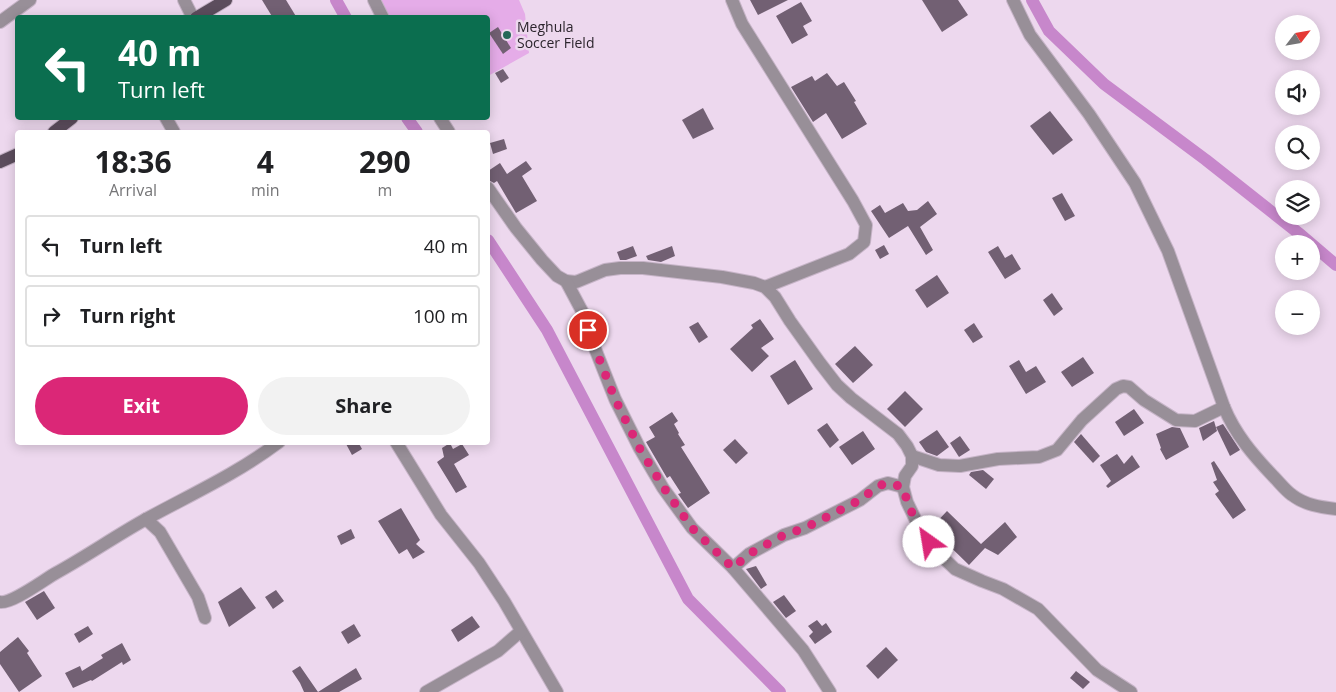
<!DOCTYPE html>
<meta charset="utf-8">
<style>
:root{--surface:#fff;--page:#f2f2f2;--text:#202124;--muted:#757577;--line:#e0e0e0;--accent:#db2777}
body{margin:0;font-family:"Open Sans",sans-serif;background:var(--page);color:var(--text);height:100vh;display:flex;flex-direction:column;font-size:19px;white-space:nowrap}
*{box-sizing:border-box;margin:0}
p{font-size:16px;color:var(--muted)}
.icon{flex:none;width:28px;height:28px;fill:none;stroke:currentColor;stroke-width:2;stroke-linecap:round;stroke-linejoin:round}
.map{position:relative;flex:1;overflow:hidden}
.sheet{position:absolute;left:15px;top:130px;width:475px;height:315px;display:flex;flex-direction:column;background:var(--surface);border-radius:5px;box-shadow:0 2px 12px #0003}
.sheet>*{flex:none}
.hud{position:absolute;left:15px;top:15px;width:475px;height:105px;border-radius:5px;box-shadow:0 2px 12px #0003;background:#0b6e4f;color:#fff;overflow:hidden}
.needle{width:32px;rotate:59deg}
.fabs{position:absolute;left:1275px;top:15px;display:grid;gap:10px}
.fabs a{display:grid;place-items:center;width:45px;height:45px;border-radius:50%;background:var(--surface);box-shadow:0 2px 12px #0003;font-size:25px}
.pin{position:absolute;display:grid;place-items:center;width:42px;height:42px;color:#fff;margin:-21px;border:2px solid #fff;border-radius:50%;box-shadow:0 1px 5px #0007}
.me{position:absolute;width:55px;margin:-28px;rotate:328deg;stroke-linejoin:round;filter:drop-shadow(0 0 4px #0008)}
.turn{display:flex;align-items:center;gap:18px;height:105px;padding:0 20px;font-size:22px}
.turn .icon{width:65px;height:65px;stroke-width:2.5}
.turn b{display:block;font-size:35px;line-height:42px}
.eta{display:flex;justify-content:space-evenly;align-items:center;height:85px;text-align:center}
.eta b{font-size:30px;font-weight:700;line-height:35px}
.cta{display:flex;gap:10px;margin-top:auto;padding:10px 20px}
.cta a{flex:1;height:58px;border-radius:30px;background:var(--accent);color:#fff;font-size:20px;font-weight:700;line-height:58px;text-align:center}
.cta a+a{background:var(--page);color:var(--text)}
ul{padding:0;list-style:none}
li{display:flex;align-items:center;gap:15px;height:62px;margin:0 10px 8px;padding:0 10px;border:2px solid var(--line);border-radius:5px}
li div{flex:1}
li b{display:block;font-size:19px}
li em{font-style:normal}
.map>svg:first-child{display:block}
</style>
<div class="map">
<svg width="1336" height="692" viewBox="0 0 1336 692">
<rect width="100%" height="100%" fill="#edd8ee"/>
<polygon fill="#e5ace8" points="380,0 519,0 525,14 529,53 488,76 488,18 390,17"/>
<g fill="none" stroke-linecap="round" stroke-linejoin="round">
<g stroke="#c787cb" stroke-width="12">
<polyline points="336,0 346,18"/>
<polyline points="1032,0 1049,31 1104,84 1206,160 1301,235 1336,265"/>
<polyline points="407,118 417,132"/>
<polyline points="488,240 547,330 688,599 780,692"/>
</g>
</g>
<g fill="#726073">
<polygon points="262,0 286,0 297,18 273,18"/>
<polygon points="750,0 788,0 758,15"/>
<polygon points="922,0 958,0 968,15 942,32"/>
<polygon points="801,2 812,21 803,26 808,35 792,44 776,16"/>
<polygon points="498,27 511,48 503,54 489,33"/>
<polygon points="503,69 509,78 501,83 495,73"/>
<polygon points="827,73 837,86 844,82 856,101 854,102 867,124 842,139 826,113 813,122 791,87 812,76 815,81"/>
<polygon points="703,108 714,129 693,139 682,120"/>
<polygon points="1050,111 1073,140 1053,155 1030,126"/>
<polygon points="504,139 507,149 493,154 490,143"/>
<polygon points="526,161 532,169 522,176 537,201 516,213 497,181 494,183 488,180 488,171 500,163 507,174"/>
<polygon points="1062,193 1075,216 1065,221 1052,198"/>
<polygon points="928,201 937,214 920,227 933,250 926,255 908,226 889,238 871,211 880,205 885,213 903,203 908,211 917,210"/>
<polygon points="884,245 889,254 880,259 875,250"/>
<polygon points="633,246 637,256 626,260 620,260 617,252"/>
<polygon points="672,246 675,256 661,262 648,260 646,256"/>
<polygon points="998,246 1005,258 1012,254 1021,269 1005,279 988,252"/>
<polygon points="937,275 949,293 927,308 915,290"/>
<polygon points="1052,293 1063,309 1054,316 1043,300"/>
<polygon points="760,319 774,339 761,348 769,356 752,372 730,349 753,328 751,325"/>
<polygon points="698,322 708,337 699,343 689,327"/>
<polygon points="974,323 983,337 973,343 964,330"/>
<polygon points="855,346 873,365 853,383 835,364"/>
<polygon points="1083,357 1094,373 1072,387 1061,372"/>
<polygon points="795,360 813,389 788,405 770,376"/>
<polygon points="1019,360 1026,372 1036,366 1046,382 1026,394 1009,366"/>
<polygon points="905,391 923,409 905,427 887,409"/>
<polygon points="1134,409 1144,423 1124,436 1115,422"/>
<polygon points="672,412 678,421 674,424 679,433 678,434 685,445 681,447 710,493 688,508 678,494 681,493 670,476 667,478 646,442 655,437 649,427"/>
<polygon points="1214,421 1217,431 1203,441 1199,428"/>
<polygon points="827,423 839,440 830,448 817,430"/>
<polygon points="1223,424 1240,450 1230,456 1216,427"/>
<polygon points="1172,427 1180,428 1189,447 1166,460 1160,449 1161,448 1156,434"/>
<polygon points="937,430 949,447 937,456 926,452 919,442"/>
<polygon points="863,431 875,449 852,465 839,447"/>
<polygon points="1081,434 1100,456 1093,463 1074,442"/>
<polygon points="960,436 970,450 959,457 950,443"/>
<polygon points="735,439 748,453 736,464 723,450"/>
<polygon points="345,442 358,442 362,449 352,455"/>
<polygon points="450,443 453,449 462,444 469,455 454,464 467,487 456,493 437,462 444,457 442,448"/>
<polygon points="1117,454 1124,464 1132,455 1140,467 1108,488 1106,486 1111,481 1100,465"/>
<polygon points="1214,461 1246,510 1233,519 1215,494 1219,491 1213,482 1217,480 1211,463"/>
<polygon points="983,470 994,479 986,489 969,475 971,472"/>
<polygon points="401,508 420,540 416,544 425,552 413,559 407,549 399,554 378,521"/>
<polygon points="947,511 981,544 1005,522 1017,537 998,555 985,548 969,565 931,528"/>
<polygon points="351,529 355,538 341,545 337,536"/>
<polygon points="756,566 767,585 761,589 746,569"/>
<polygon points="241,587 256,608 229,627 218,602"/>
<polygon points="276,590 284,601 273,609 265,597"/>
<polygon points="44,591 55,608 37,620 25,602"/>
<polygon points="784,595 796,611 786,618 773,602"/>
<polygon points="472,616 480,627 458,642 451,630"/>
<polygon points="817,620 822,626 826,623 832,632 815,644 809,636 813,632 808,626"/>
<polygon points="354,624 361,636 348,644 341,632"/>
<polygon points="88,626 93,634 79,643 74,634"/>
<polygon points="18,637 29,651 27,653 42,676 19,692 0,664 0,652"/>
<polygon points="122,643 131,660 123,665 122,662 92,681 91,680 73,688 65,673 80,666 82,671 103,658 101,655"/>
<polygon points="886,647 898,660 878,679 866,666"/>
<polygon points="300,666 318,692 356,668 362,679 339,692 304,692 300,683 292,671"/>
<polygon points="1076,671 1090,682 1083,689 1070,678"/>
</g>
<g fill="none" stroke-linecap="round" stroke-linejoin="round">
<defs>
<g id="minor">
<polyline points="184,0 193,18"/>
<polyline points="374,0 383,18"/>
<polyline points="732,0 742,24 853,201 866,225 864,242 849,254 765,287"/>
<path d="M1013 0 1030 35 1089 114 1135 183 1168 251 1224 407C1235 434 1253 455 1273 476 1279 482 1285 490 1292 495 1305 505 1320 507 1336 509"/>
<polyline points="0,22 30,0"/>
<polyline points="166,118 174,132"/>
<polyline points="440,118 449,132"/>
<polyline points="488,188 516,228 542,260 557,276 566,281 576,282 605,270 620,268 643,268 722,277 754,283 765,287 775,297 790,321 820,363 837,385 851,398 898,434 907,446 912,456 912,466 905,476 903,487 907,502 921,531 937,552 955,569 982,581 1003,589 1038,609 1097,670 1131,692"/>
<polyline points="566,281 583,313 594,346 615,399 640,449 663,488 692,528 733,568 803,650 830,692"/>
<polyline points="396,442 441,515 479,563 504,601 557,692"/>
<polyline points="912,456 939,465 960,466 998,459 1039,457 1057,450 1082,420 1116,389 1123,386 1129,387 1144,400 1176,420 1195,421 1224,407"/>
<polyline points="146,519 160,532 198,597 205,618"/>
<polyline points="733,568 749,554 784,535 805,528 860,500 878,486 888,483 903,487"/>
<path d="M0 602C12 604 45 579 56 573 87 556 117 535 148 518 192 494 238 473 279 442"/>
<polyline points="426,692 498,651 521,631"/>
</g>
<g id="primary">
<polyline points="196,18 226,0"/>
<polyline points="54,132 72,118"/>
<polyline points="0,162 18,154"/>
</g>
</defs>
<use href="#minor" stroke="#c6b4c7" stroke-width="14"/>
<use href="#primary" stroke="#c6b4c7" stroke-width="14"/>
<use href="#minor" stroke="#988f98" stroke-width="12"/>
<use href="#primary" stroke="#5c4d5d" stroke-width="12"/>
</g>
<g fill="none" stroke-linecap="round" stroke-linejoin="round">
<path stroke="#db2777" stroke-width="9" stroke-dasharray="0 16.2" d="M588 330 615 399 640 449 664 488 692 528 733 568 749 554 784 535 805 528 860 500 878 486 888 483 903 487C908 507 917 525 929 542"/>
</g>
<circle fill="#256858" stroke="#edd8ee" stroke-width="2" cx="507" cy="35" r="5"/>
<g text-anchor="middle" stroke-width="5" stroke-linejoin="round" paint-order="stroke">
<g font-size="14" fill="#2c252d" stroke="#edd8ee" text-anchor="start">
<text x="517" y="32">Meghula<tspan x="517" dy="16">Soccer Field</tspan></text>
</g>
</g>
</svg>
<div class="fabs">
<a><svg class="needle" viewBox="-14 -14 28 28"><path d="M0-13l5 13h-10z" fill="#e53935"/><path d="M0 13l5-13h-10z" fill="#757577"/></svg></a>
<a><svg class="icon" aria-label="sound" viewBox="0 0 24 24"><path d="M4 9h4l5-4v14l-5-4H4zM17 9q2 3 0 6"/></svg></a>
<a><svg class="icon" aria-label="search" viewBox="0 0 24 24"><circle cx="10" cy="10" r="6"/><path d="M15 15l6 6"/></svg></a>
<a><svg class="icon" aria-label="layers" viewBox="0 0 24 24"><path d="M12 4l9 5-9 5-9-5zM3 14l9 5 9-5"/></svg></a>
<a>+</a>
<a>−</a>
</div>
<div class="pin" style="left:588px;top:330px;background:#d93025"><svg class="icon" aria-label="arrive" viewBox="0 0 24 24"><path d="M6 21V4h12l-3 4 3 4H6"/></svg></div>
<svg class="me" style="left:929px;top:542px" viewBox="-20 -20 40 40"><circle r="19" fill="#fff"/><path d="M0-13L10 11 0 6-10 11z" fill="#db2777"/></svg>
<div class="hud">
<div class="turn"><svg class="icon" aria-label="left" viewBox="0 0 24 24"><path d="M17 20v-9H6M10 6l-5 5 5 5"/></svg><div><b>40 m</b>Turn left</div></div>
</div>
<section class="sheet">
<div class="eta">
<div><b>18:36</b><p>Arrival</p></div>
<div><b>4</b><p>min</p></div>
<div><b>290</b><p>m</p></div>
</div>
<ul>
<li><svg class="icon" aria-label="left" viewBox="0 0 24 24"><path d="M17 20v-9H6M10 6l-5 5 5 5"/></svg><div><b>Turn left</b></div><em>40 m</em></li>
<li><svg class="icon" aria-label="right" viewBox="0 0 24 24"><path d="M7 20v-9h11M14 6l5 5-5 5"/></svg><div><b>Turn right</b></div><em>100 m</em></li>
</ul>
<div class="cta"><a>Exit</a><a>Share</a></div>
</section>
</div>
